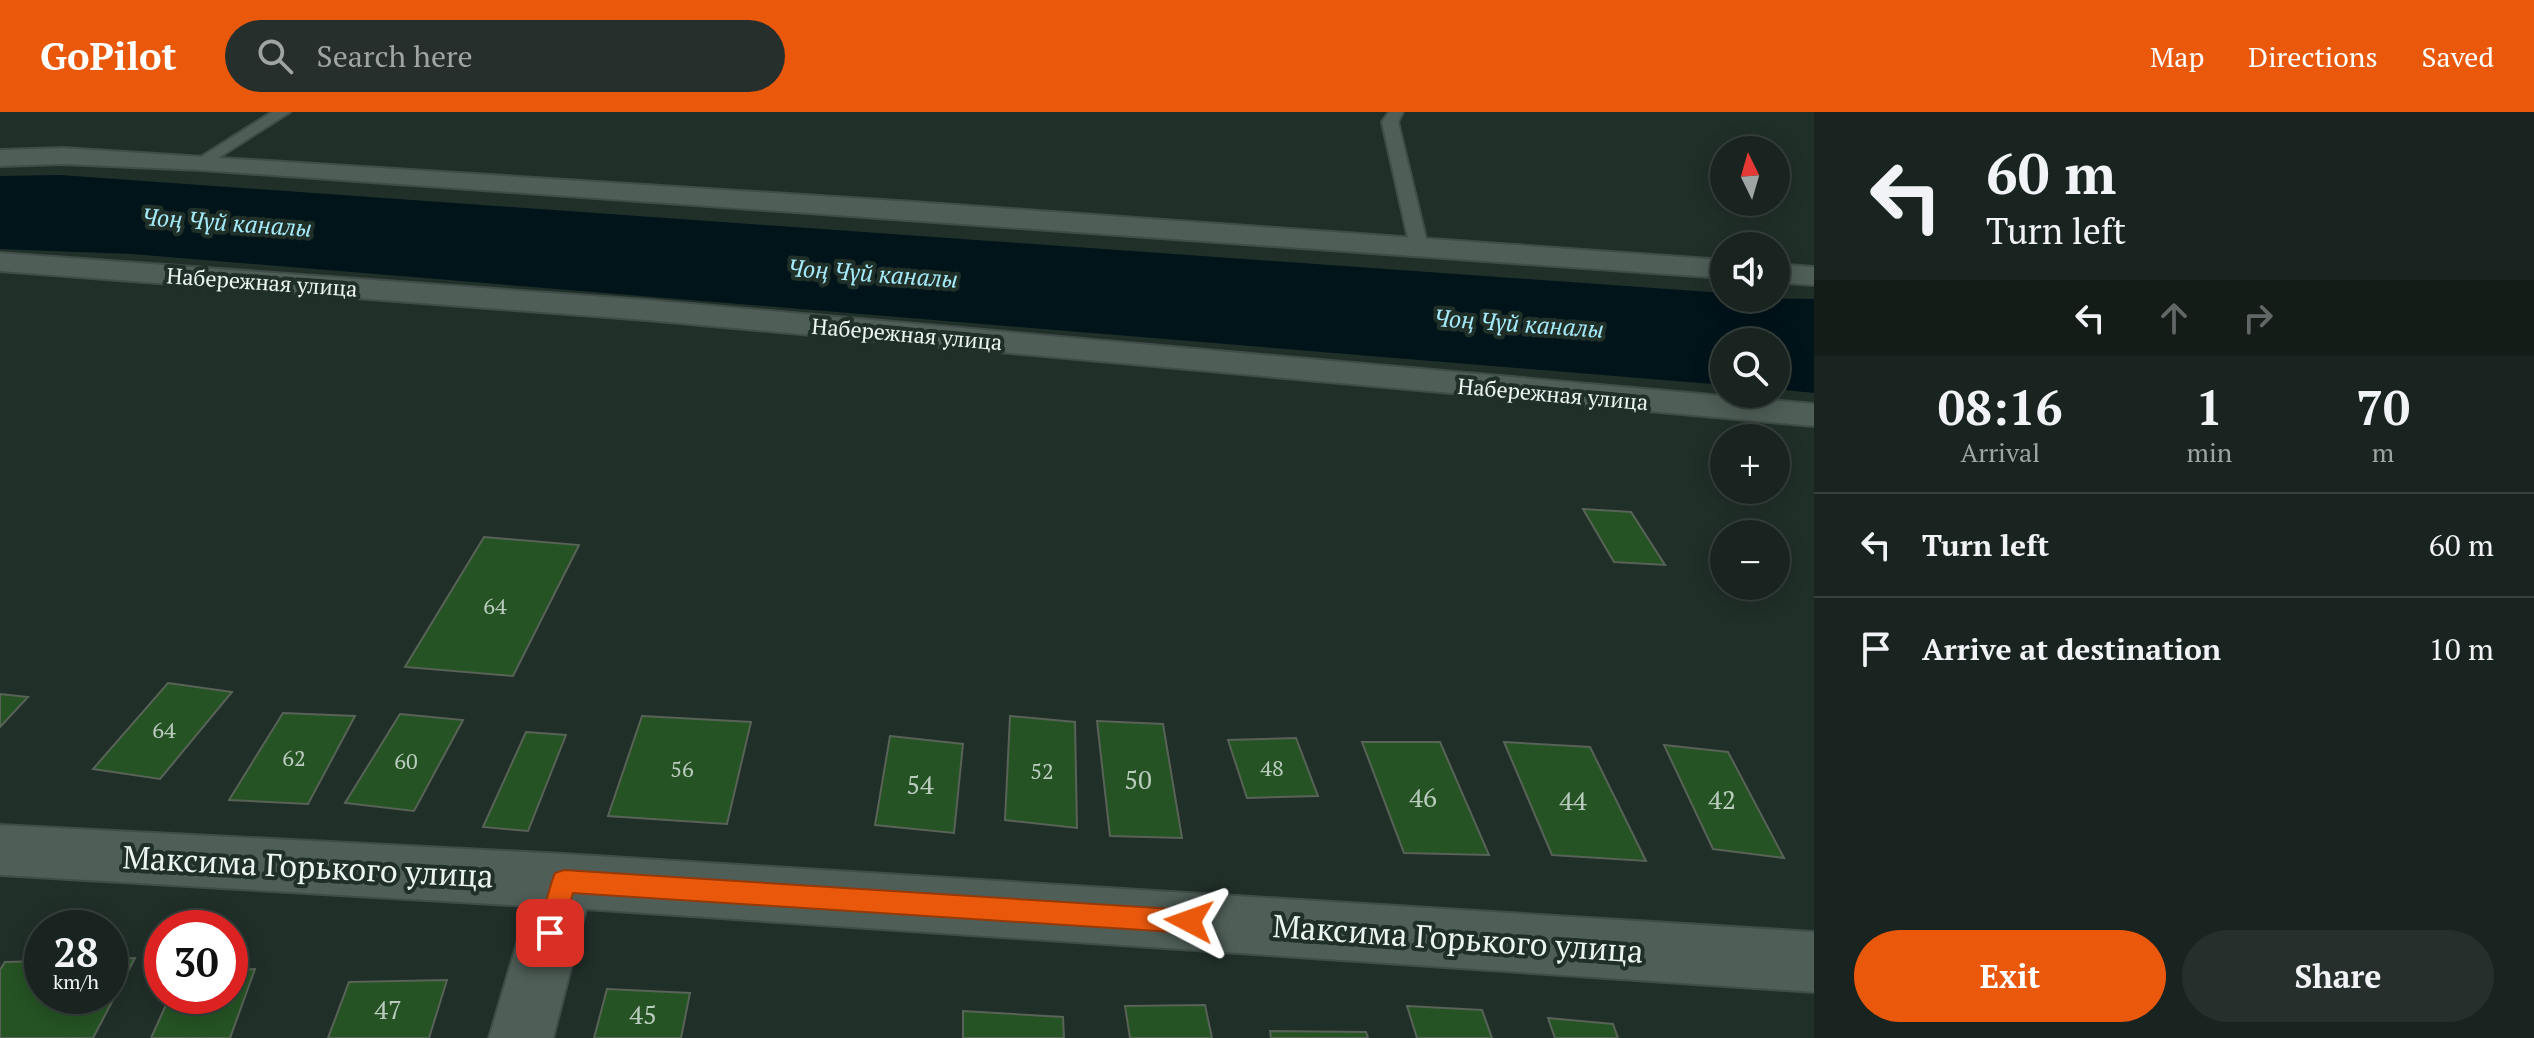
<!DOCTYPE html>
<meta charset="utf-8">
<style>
:root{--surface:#19231f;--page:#262f2c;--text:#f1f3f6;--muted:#9fa4a4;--line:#37403d;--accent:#ea580c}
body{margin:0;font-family:"PT Serif",serif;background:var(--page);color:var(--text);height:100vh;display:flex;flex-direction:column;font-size:30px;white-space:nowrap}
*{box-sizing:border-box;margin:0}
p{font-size:26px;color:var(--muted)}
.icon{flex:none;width:44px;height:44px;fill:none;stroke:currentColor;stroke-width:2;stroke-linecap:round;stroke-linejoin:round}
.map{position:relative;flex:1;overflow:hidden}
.details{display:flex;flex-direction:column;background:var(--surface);width:720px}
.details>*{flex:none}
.guide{background:#19231f;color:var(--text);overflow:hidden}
.needle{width:52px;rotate:355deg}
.buttons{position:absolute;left:1710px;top:24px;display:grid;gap:16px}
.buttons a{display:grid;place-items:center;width:80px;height:80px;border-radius:50%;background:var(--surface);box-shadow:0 4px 20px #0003,0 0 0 2px var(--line);font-size:40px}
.speed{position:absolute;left:24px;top:798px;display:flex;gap:16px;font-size:40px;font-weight:700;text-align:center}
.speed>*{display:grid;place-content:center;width:104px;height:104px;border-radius:50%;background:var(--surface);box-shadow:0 4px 20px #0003,0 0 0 2px var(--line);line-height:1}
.speed small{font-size:20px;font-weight:400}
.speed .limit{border:12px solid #d22;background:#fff;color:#111}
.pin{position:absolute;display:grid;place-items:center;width:68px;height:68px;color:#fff;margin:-34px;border-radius:16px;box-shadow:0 4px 12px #0006}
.me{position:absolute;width:88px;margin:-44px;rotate:274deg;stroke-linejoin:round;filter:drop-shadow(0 0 6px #0008)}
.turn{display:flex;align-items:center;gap:28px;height:168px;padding:0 40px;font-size:36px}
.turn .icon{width:104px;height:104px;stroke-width:2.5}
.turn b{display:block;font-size:56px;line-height:68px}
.lanes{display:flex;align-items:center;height:76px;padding:0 40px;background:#0003;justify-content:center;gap:40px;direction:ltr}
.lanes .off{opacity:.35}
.eta{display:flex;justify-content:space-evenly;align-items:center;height:136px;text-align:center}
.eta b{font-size:48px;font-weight:700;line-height:56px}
.cta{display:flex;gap:16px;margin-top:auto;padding:16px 40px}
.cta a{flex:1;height:92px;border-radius:48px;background:var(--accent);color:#fff;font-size:32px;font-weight:700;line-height:92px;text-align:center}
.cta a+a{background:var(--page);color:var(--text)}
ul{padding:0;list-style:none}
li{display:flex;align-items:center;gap:24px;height:104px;padding:0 40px;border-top:2px solid var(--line)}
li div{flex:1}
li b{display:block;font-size:30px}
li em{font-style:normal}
header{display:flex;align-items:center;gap:48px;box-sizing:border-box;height:112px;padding:0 40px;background:var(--accent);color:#fff}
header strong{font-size:38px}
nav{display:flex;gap:44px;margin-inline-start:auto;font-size:28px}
.search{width:560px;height:72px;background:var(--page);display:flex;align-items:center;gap:20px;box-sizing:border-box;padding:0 28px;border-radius:44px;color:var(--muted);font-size:30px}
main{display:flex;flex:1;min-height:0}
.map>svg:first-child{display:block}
</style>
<header>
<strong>GoPilot</strong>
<div class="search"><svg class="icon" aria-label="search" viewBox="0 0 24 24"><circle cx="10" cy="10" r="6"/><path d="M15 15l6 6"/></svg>Search here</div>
<nav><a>Map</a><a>Directions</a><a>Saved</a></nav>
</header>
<main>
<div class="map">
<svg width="1814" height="926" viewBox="0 0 1814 926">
<rect width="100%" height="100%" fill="#212f29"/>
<polygon fill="#00141a" points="60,63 1724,181 1724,186 1814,187 1814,281 1776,277 1776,230 1724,230 1724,273 132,142 0,137 0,64"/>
<g fill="#255324" stroke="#586257" stroke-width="2">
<polygon points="1583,397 1631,400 1665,453 1614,450"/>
<polygon points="484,425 579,433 513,564 405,555"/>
<polygon points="168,571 232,580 160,667 93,657"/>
<polygon points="0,582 28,585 0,615"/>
<polygon points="283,601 355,604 308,692 229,688"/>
<polygon points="400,602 463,608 414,699 345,691"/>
<polygon points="642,604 751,610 727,712 608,704"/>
<polygon points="1010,604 1075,610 1077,716 1005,708"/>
<polygon points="1097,609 1163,612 1182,726 1110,724"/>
<polygon points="526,620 566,623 528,719 483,715"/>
<polygon points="890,624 963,632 954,721 875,713"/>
<polygon points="1296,626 1318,684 1247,686 1228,628"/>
<polygon points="1362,630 1440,630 1489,743 1404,741"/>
<polygon points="1504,630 1590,635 1646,749 1552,743"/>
<polygon points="1664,633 1728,640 1784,746 1713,737"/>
<polygon points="135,846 93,926 0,926 0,858 5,850 42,849 42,884 110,884 110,847"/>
<polygon points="255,857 230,926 151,926 170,884 230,884 230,859"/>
<polygon points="447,868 429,926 328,926 349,870"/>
<polygon points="607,877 690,881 681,926 594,926"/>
<polygon points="1205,893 1212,926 1130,926 1125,894"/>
<polygon points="1407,894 1482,898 1492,926 1417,926"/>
<polygon points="963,899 1063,905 1064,926 963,926"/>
<polygon points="1548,906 1613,912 1618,926 1555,926"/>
<polygon points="1270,919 1366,920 1368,926 1271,926"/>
</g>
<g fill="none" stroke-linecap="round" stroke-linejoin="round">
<defs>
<g id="lane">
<polygon points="272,0 290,0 207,53 193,50"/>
<polygon points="1389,0 1403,0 1398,10 1428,135 1419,141 1410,135 1382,10"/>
</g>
<g id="street">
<polygon points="63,36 914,90 1724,148 1724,166 201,58 63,52 0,54 0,38"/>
<polygon points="0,141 646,188 1814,292 1814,314 646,208 0,159"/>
<polygon points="1776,152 1814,155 1814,173 1776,170"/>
<polygon points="0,713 564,742 1814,820 1814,880 586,797 553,926 489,926 528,794 0,763"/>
</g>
</defs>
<use href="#lane" stroke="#3f4c47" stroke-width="4"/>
<use href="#street" stroke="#3f4c47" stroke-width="4"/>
<use href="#lane" fill="#4f5e57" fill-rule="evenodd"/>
<use href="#street" fill="#4f5e57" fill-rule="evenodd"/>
</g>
<polygon fill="#ea580c" stroke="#983908" stroke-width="2" points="564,758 1189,798 1198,801 1201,809 1198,818 1189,821 573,781 558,830 550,833 541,830 537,821 552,769 555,761"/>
<g text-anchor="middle" stroke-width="8" stroke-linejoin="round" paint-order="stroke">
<g font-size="22" fill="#ecf5f1" stroke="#212f29">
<text transform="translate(262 170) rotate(4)" y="8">Набережная улица</text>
<text transform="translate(907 222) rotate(5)" y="8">Набережная улица</text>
<text transform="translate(1553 282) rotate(5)" y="8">Набережная улица</text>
</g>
<g font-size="22" fill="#baccbe">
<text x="495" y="502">64</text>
<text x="164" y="626">64</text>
<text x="294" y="654">62</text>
<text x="406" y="657">60</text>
<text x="1272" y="664">48</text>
<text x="682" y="665">56</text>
<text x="1042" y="667">52</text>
</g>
<g font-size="24" font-style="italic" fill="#a4eaf9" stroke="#212f29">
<text transform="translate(227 111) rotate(4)" y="8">Чоң Чүй каналы</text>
<text transform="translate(873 162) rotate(4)" y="8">Чоң Чүй каналы</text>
<text transform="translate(1519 212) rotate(4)" y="8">Чоң Чүй каналы</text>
</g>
<g font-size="26" fill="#baccbe">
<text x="1138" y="677">50</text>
<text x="920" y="682">54</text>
<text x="1423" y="695">46</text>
<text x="1722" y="697">42</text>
<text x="1573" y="698">44</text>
<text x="388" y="907">47</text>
<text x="643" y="912">45</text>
</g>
<g font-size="32" fill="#ecf5f1" stroke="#212f29">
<text transform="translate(308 755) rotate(3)" y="11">Максима Горького улица</text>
<text transform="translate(1458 827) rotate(4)" y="11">Максима Горького улица</text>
</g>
</g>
</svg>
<div class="buttons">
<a><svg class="needle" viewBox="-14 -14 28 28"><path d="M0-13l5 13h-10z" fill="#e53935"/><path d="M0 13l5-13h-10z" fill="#9fa4a4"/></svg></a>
<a><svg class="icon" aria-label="sound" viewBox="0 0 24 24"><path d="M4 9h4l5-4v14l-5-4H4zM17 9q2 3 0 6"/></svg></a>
<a><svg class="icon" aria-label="search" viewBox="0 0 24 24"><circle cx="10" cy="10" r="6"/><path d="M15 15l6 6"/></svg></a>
<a>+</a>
<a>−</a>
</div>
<div class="speed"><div>28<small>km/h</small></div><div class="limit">30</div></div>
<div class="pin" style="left:550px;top:821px;background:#d93025"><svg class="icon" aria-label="arrive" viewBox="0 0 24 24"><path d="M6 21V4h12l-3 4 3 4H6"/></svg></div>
<svg class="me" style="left:1189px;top:809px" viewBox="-20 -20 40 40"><path d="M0-17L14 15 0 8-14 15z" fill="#ea580c" stroke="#fff" stroke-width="4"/></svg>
</div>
<section class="details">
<div class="guide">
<div class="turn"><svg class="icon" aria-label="left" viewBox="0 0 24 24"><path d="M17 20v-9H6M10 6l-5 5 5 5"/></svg><div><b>60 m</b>Turn left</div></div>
<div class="lanes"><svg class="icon" aria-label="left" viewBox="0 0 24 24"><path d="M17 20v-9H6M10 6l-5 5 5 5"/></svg><svg class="icon off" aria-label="ahead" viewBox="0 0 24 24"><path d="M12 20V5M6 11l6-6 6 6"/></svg><svg class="icon off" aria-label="right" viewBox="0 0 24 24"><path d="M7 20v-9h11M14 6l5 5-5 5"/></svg></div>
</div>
<div class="eta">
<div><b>08:16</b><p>Arrival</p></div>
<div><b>1</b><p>min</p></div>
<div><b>70</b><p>m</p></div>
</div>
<ul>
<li><svg class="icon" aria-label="left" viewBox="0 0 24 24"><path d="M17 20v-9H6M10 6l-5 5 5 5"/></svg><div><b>Turn left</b></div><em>60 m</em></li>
<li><svg class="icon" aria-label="arrive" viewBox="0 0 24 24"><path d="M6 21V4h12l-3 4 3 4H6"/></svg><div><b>Arrive at destination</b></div><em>10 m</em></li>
</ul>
<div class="cta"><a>Exit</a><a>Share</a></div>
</section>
</main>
